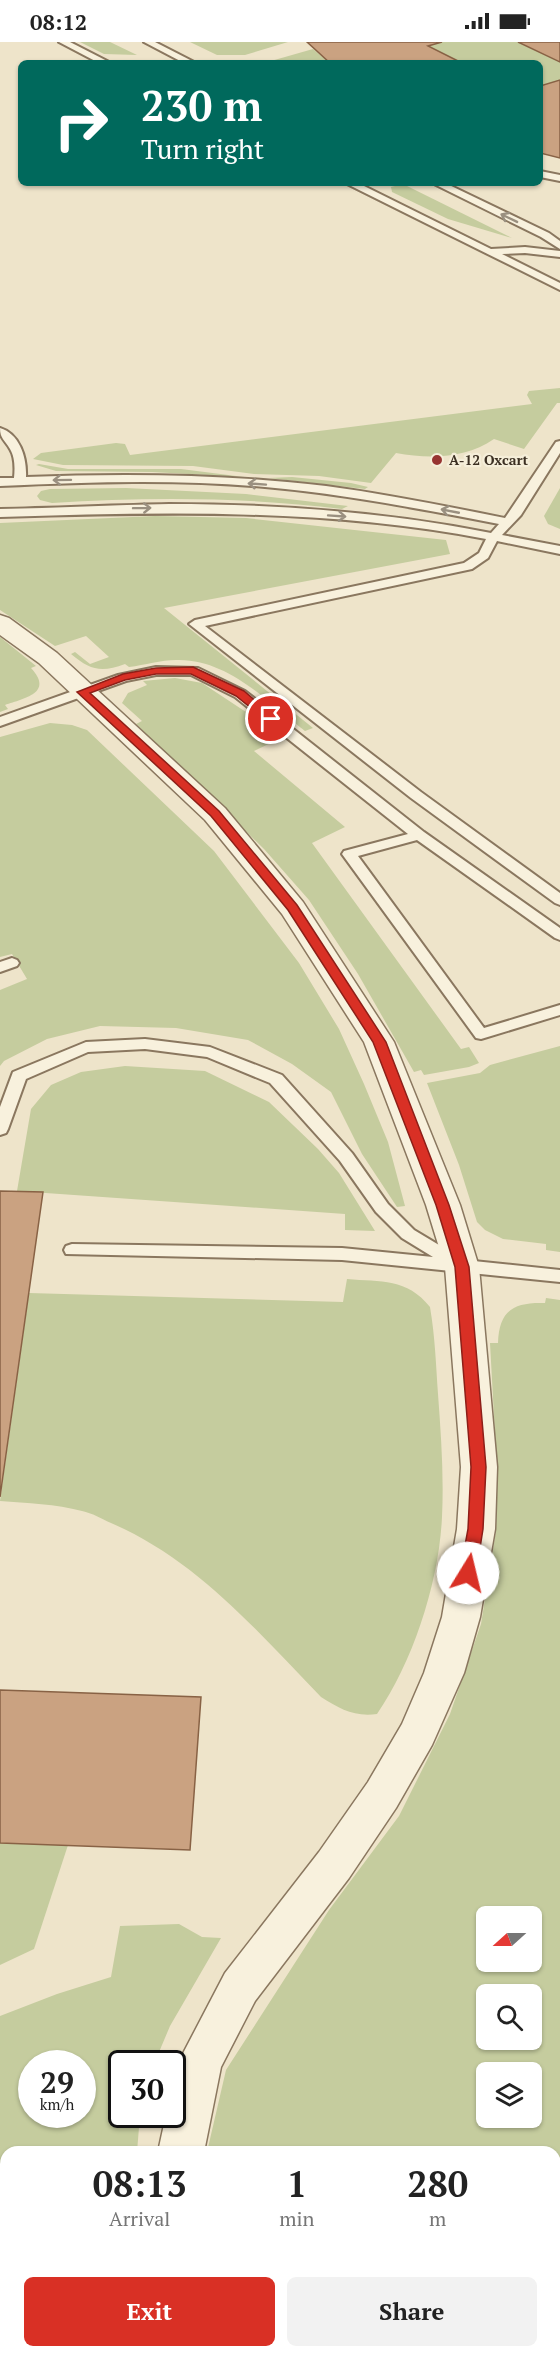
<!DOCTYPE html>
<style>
:root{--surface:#fff;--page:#f2f2f2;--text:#222;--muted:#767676;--accent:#d93025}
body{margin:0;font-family:"PT Serif",serif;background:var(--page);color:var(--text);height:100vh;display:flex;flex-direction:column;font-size:22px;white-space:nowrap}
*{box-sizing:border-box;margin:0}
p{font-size:20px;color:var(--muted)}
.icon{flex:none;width:33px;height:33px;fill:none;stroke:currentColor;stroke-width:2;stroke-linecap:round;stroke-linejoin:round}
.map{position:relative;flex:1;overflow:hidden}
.sheet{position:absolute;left:0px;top:2104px;width:561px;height:212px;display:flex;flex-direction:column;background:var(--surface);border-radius:18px 18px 0 0;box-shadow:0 2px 4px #0004}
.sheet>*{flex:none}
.hud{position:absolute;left:18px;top:18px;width:525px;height:126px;border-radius:9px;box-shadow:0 2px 4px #0004;background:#00695c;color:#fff;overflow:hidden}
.needle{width:39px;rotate:249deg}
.controls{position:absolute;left:476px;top:1864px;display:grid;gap:12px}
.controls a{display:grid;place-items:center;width:66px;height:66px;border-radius:9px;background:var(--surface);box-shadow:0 2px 4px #0004;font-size:30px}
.speed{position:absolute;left:18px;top:2008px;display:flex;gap:12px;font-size:30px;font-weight:700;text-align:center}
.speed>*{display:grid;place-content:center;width:78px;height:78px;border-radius:50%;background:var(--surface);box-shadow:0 2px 4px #0004;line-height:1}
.speed small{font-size:15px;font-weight:400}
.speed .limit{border:3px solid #111;border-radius:9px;background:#fff;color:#111}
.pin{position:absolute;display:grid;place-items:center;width:51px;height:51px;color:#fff;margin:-26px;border:3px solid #fff;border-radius:50%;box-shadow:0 2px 6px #0007}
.me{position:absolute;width:66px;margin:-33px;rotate:9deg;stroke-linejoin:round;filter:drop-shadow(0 0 4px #0008)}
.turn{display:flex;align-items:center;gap:21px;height:126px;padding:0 24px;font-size:27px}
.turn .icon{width:78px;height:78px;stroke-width:2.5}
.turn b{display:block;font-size:42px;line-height:51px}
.eta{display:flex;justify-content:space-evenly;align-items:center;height:102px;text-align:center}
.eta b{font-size:36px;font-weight:800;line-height:42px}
.primary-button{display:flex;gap:12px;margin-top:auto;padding:12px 24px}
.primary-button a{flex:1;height:69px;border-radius:9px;background:var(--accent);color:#fff;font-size:24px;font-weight:800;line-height:69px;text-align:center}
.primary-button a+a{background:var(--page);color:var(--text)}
.status{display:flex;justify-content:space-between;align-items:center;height:42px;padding:0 30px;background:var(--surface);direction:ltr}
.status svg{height:16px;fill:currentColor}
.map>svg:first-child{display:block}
</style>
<div class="status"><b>08:12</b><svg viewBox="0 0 49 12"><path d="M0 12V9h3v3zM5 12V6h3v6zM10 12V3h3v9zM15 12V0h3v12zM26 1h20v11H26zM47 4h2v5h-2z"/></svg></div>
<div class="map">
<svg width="560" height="2315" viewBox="0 0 560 2315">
<rect width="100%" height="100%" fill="#eee4ca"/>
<g fill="#c5cc9e" fill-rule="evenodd">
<polygon points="80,0 110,0 137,13 104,12"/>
<polygon points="190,0 288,0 245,13 217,13"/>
<polygon points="442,0 518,0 560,20 560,38 540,44 540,21 462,21 428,4"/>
<polygon points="313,7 330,21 264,21"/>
<polygon points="403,142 512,196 448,177 392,150 391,145"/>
<path d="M560 346V361H557L524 407 494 397C465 417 429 417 396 411L371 441 319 434 254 432 193 424 63 423 33 417 41 411 116 401 125 402 130 413 532 362 527 353 529 349Z"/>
<polygon points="39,422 68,427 181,427 244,435 152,430 56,429 36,423"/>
<polygon points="292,435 351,441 368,445 365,447 269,436"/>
<path d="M126 446 246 452 348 464 342 467C246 455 148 455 52 461L40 458 37 454 41 449 50 447Z"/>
<polygon points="560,446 560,487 548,482 544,474"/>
<path d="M155 474 246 476 446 498 450 512 164 566 313 686 305 689C268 660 227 616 176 618 161 618 145 623 129 625L125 622C101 631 90 628 71 612L75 610 90 622 109 615 86 594 55 604 0 568V481Z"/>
<path d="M0 595 36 624 31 626C54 651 25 656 5 663L8 667 0 670Z"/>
<polygon points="175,636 202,641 249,672 277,698 254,709 345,785 312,801 461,1007 469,1005 479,1021 469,1025 424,1033 421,1028 414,1030 358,932 309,858 264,807 136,682 142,679 122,661 128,651 147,643 143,639"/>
<polygon points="50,681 72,683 87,688 214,809 299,921 339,987 364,1042 388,1100 405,1164 397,1165 362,1112 331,1050 292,1022 248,998 176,986 100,984 47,997 4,1019 0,1024 0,948 27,937 12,912 0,915 0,695"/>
<polygon points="560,1004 560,1210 546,1208 546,1202 503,1197 485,1188 477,1180 459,1123 427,1041 480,1031 490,1023"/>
<polygon points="125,1024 205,1029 269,1060 318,1107 339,1131 375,1189 345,1188 345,1172 17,1149 31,1067 51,1043 81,1030"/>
<path d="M347 1237C381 1240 407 1236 430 1265 435 1294 436 1323 438 1352 441 1393 444 1434 442 1475 439 1540 413 1620 377 1672 354 1675 340 1667 321 1655 257 1589 197 1518 111 1481 102 1477 92 1471 82 1469 56 1462 27 1461 0 1459L29 1251 343 1260Z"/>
<path d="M546 1256 560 1258V2315H239L237 2310H555V2110H207L226 2028 329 1868 399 1774 450 1672 481 1582 496 1489 497 1429 490 1301H498C499 1268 514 1260 545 1261ZM486 1875H531V1920H486ZM486 1953H531V1998H486ZM486 2031H531V2076H486Z"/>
<polygon points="0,1801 68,1803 34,1907 0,1923"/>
<path d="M179 1882 202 1895 221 1896 170 1984 154 2022H122V2073H140L137 2110H6V2310H158L160 2315H0V1974L57 1952 111 1935 120 1884ZM32 2022H82V2073H32Z"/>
</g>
<g fill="#caa281" stroke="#886245" stroke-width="1.5">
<polygon points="442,0 428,4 462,21 330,21 307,0"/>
<polygon points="518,0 560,0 560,20"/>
<polygon points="560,38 560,116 540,111 540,44"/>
<polygon points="0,1149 43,1150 0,1455"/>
<polygon points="0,1648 201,1655 190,1808 0,1801"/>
</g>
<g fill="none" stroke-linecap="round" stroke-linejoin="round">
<defs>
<g id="service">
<polygon points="59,0 70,0 111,21 99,21"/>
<polygon points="144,0 155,0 196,21 184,21"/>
<polygon points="540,129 560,133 560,139 540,135"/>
<polygon points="345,141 358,141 491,207 525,205 560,209 560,215 525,211 502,212 560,241 560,248"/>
<polygon points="432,141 445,141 549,191 560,199 560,207 541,195"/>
<path d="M0 386C20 392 27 416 26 435 126 431 226 432 326 444 386 452 445 464 505 476L556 400 560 399V411L521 473 502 493 560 504V512L497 499 488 516 472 527 205 584 421 750 560 851V863L555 861 411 756 189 582 195 578 464 521 479 511 486 497C325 466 162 470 0 475V467C56 466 113 463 169 462 276 462 386 470 491 491L499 482C421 467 344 452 265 445 177 437 88 440 0 444V436H14C15 426 15 415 10 407 5 398 0 397 0 386Z"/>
<polygon points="156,625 198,626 245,649 424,790 560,886 560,898 555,896 417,798 358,814 484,986 560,963 560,973 481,997 476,996 342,812 344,809 408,792 235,655 191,633 156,633 126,639 0,684 0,675 118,633"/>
<polygon points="12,916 17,918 19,921 17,924 0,930 0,920"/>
<polygon points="145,997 210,1005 282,1033 352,1111 388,1162 414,1188 464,1218 560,1228 560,1240 342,1218 66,1212 64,1208 66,1204 72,1202 342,1206 433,1215 402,1196 376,1170 340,1119 270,1041 207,1015 145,1007 88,1010 26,1037 8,1087 6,1091 0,1093 0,1065 13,1030 86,1000"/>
</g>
<g id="minor">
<polygon points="0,573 9,576 57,611 225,766 303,860 394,1000 460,1163 479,1225 497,1425 495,1487 480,1575 464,1631 432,1703 396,1766 349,1836 255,1959 221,2025 204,2110 158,2110 166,2073 172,2073 172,2045 178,2021 225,1931 319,1810 368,1740 402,1682 424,1631 442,1575 457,1487 461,1425 445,1225 426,1163 364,1000 282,872 205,778 39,621 0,593"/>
<polygon points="180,2310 228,2310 229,2315 181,2315"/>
</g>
</defs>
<use href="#service" stroke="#8a775f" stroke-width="4"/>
<use href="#minor" stroke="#8a775f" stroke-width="3"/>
<use href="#service" fill="#f8f1dd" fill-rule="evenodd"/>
<use href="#minor" fill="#f8f1dd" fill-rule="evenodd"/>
</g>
<defs><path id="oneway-shaft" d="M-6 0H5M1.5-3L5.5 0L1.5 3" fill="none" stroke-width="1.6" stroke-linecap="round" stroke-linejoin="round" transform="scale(1.5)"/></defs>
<g stroke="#9a9080">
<use href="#oneway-shaft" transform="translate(509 176) rotate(-154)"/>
<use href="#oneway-shaft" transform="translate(62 438) rotate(179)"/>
<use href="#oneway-shaft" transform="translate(257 442) rotate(-176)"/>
<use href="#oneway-shaft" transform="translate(142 466) rotate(-1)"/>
<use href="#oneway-shaft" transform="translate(450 469) rotate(-169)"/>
<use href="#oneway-shaft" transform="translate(337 474) rotate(4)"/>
</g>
<polygon fill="#d93025" stroke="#8d1f18" stroke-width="1.5" points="193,625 244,649 277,677 275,679 267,679 236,654 191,632 156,632 125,638 90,651 219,769 297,863 386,1000 449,1163 469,1225 486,1425 483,1487 476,1531 474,1535 468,1537 463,1535 460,1531 468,1487 471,1425 455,1225 436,1163 373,1000 288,868 211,774 77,650 123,632 156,626"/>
<circle fill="#973431" stroke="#f5eed9" stroke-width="2" cx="437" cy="418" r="6"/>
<g text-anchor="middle" stroke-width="4.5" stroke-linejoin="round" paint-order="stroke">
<g font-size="14" font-weight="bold" fill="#3b2f22" stroke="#f5eed9" text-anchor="start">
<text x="449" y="423">A-12 Oxcart</text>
</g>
</g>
</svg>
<div class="controls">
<a><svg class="needle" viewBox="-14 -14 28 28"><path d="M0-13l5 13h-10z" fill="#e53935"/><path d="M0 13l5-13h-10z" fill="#767676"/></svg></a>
<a><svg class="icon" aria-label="search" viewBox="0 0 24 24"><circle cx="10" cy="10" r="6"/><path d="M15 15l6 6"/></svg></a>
<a><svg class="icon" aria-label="layers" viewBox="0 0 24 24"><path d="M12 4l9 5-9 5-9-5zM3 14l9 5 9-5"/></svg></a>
</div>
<div class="speed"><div>29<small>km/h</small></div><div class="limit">30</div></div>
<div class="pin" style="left:271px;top:677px;background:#d93025"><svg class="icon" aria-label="arrive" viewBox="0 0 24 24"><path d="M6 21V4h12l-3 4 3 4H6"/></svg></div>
<svg class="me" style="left:468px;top:1531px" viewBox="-20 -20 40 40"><circle r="19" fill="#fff"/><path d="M0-13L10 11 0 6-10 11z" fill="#d93025"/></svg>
<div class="hud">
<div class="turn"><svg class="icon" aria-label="right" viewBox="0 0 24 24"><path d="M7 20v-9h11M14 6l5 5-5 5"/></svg><div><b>230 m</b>Turn right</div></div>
</div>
<section class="sheet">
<div class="eta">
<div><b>08:13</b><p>Arrival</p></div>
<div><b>1</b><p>min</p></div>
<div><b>280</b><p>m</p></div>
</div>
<div class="primary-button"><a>Exit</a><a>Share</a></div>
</section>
</div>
